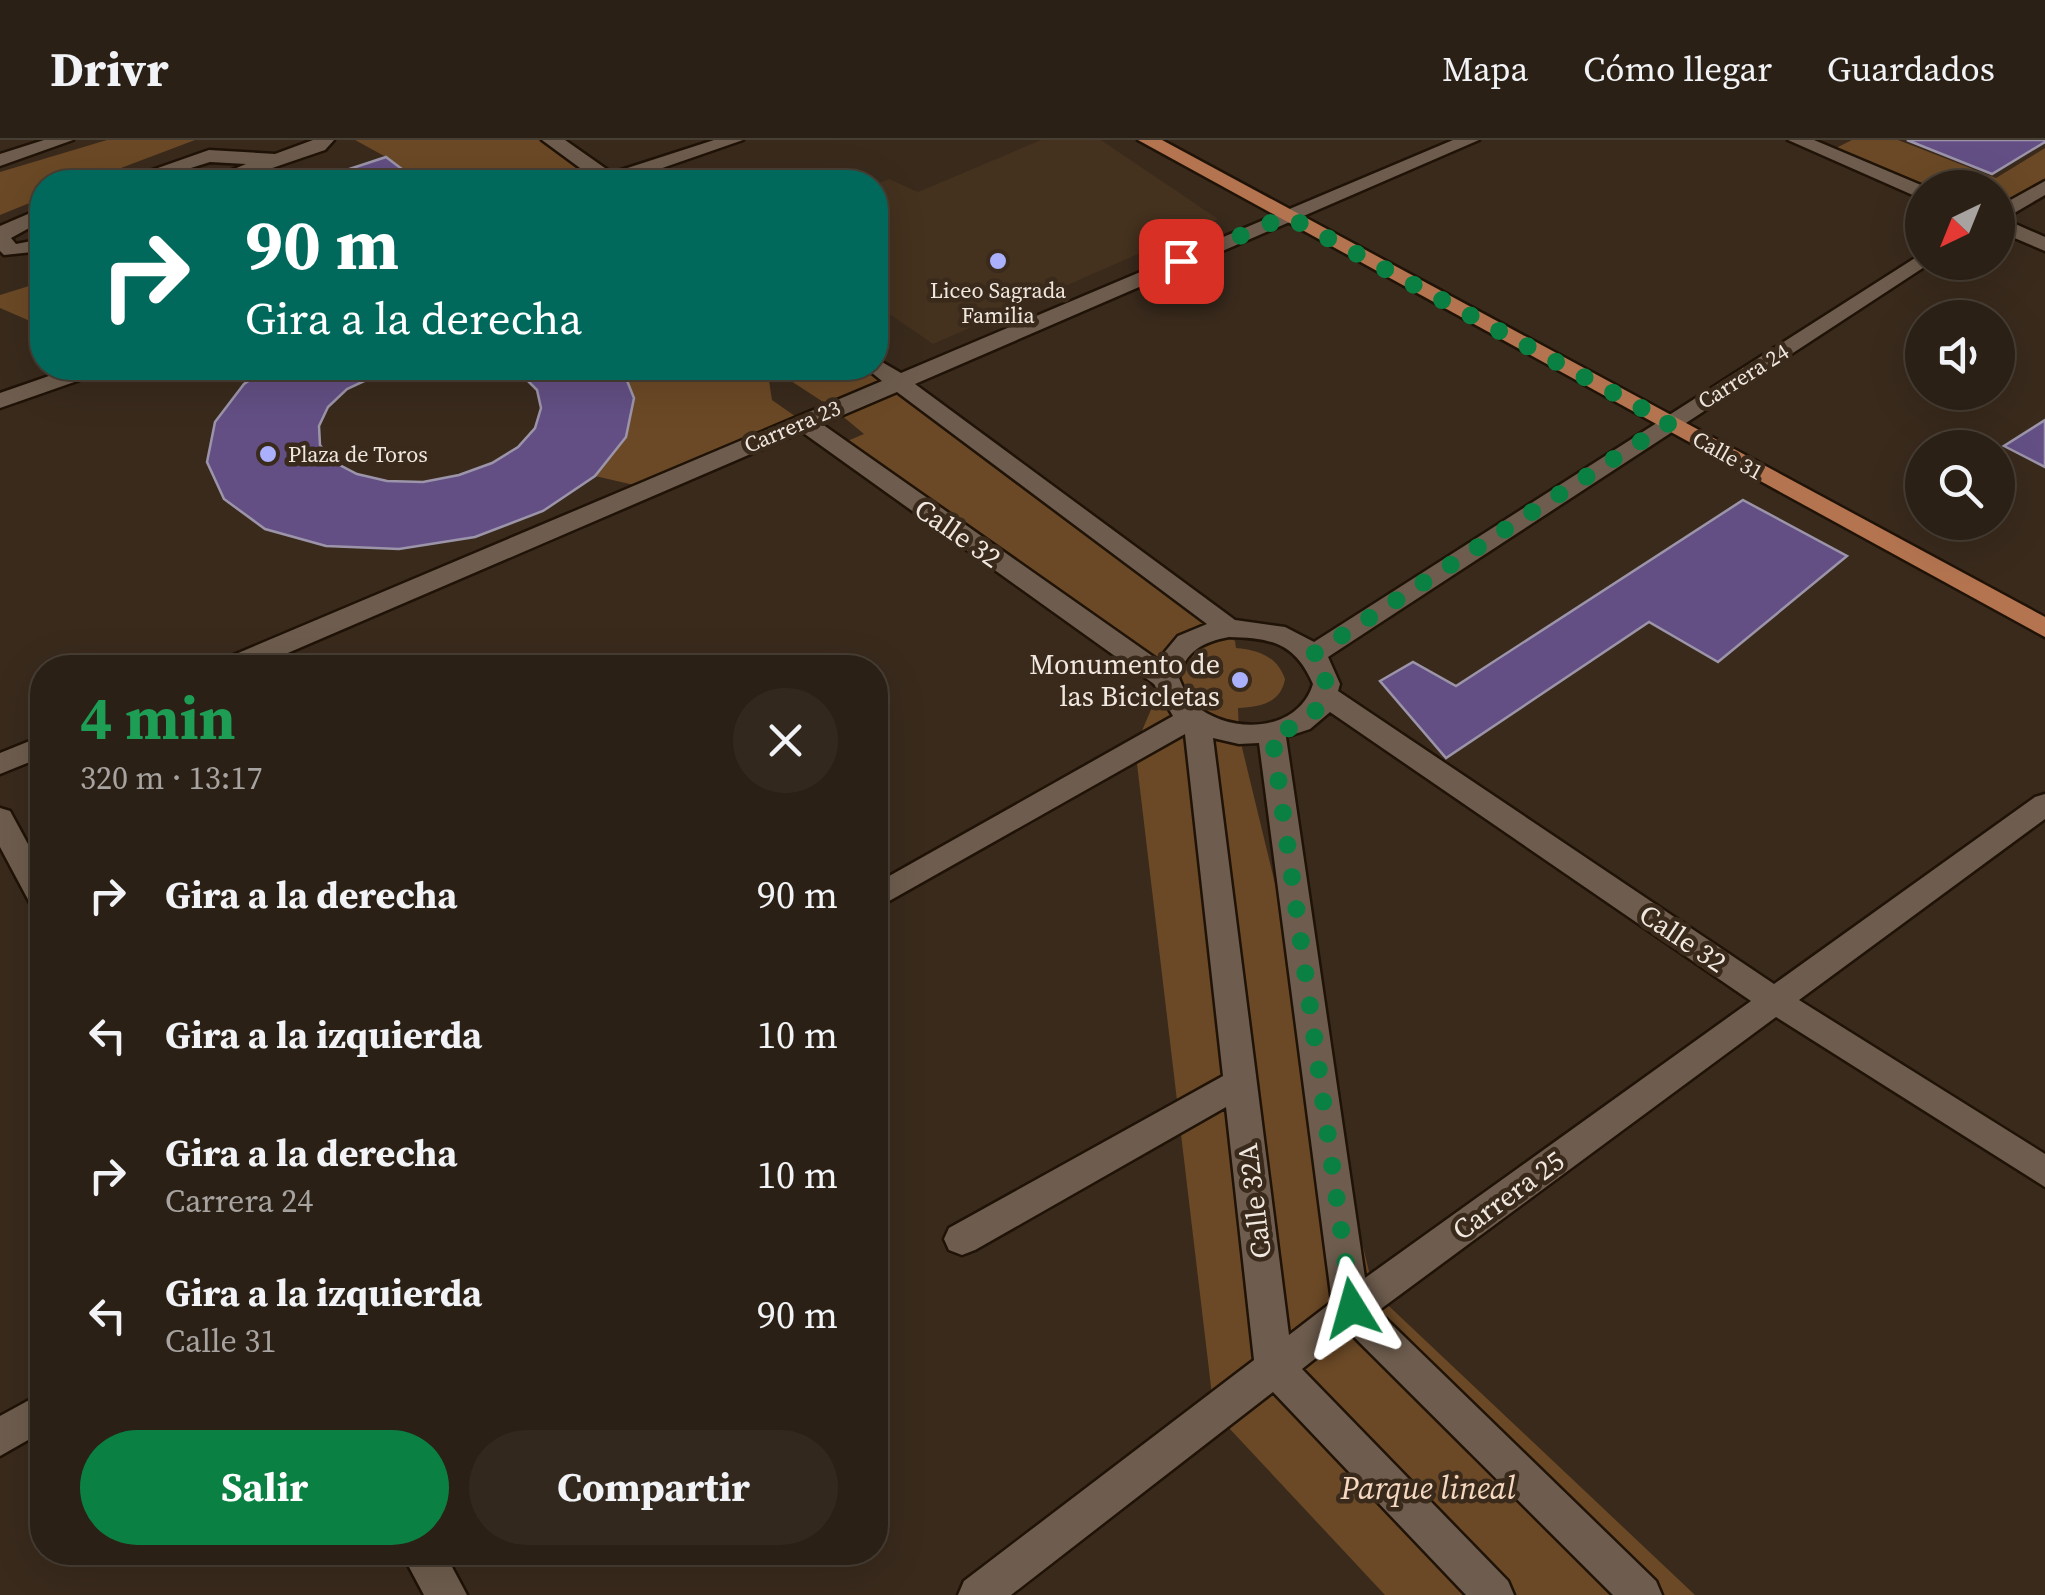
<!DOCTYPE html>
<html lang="es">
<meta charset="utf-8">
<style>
:root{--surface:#2b2015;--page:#33281e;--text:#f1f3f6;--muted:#a6a3a0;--line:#473e34;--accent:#0b8043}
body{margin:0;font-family:"Source Serif 4",serif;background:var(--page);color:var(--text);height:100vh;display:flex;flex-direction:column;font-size:38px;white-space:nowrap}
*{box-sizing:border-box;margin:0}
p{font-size:32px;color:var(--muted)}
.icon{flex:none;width:55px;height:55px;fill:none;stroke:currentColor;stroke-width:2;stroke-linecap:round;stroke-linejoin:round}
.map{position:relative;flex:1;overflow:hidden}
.side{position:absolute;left:30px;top:515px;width:858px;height:910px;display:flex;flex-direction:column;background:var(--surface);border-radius:40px;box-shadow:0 10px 40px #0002,0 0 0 2px var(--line)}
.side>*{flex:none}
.top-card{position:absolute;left:30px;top:30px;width:858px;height:210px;border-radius:40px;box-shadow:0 10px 40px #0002,0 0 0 2px var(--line);background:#00695c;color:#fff;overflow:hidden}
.needle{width:65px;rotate:223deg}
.tools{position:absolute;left:1905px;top:30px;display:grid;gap:20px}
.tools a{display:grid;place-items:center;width:110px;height:110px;border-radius:50%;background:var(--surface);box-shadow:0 10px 40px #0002,0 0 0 2px var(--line);font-size:50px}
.pin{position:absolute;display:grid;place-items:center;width:85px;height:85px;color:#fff;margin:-42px;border-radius:20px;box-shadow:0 5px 15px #0006}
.me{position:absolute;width:110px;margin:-55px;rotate:352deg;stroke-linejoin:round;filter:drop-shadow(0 0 8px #0008)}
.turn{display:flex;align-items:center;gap:35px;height:210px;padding:0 50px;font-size:45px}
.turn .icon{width:130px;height:130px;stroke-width:2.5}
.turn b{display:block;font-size:70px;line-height:85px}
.round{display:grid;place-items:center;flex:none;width:105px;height:105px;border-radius:52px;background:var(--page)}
.headline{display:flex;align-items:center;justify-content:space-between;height:170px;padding:0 50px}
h1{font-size:60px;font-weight:700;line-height:75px;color:#1e9e55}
.button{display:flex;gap:20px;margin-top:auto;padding:20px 50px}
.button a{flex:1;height:115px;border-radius:60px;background:var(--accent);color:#fff;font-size:40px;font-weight:700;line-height:115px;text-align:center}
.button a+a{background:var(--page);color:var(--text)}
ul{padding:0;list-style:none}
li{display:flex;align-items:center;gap:30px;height:140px;padding:0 50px}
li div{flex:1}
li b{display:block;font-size:38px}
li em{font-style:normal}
header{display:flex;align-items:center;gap:60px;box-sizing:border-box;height:140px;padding:0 50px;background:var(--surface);border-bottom:2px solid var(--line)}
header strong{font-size:48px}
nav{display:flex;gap:55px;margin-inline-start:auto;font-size:35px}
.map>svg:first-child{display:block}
</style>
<header>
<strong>Drivr</strong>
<nav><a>Mapa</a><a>Cómo llegar</a><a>Guardados</a></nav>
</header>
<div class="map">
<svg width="2045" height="1455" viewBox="0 0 2045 1455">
<rect width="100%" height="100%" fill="#392a1c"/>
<polygon fill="#44311e" points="1041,0 1101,0 1218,79 933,204 875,164 875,44 889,39 918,52"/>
<g fill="#6b4926">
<polygon points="107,0 195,0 84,42 42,42 42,58 0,75 0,32"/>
<polygon points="355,0 552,0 613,42 419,42 386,17"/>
<polygon points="1852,0 1898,0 1996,38 2045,8 2045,39 1998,67 1998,48 1925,47 1834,9"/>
<polygon points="42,142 42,178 30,181 0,168 0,155"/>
<polygon points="622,228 767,228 772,260 802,281 647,348 595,336 626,297 634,258"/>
<path d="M771 228H875L898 241 1235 501 1236 508C1258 510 1277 516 1285 539 1281 563 1260 567 1238 568L1239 595 1374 1152 1695 1455H1385L1214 1272 1135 607 1165 537 1139 504 1119 497 845 302 864 294 834 269Z"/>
</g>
<g fill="#634f84" stroke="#9c95aa" stroke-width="2.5">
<polygon points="1907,0 2045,0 2045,2 1992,34"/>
<polygon points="386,17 419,42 310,42"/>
<polygon points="268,228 392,228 347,249 328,267 319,286 320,305 334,322 357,334 387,341 423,342 459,335 492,323 518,307 535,288 541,268 537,250 522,235 507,228 622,228 634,258 626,297 595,336 543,371 475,397 399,409 326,406 265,389 224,359 207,322 215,282 244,244"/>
<polygon points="2045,280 2045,327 2004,306"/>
<polygon points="1743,360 1847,416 1718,522 1649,482 1446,618 1380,541 1413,522 1456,546"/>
</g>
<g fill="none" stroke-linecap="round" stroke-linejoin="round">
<defs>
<g id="minor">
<polygon points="44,0 73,0 0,26 0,14"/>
<polygon points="313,0 334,0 325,10 231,42 203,42 246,24 210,22 146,42 118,42 209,10 275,14"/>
<polygon points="542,0 565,0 612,33 714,0 743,0 622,42 594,42 595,39"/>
<path d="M1453 0H1479L915 244 1235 480 1285 487 1314 502 1915 118 1922 116V122H1932L1328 517 1340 544 1338 551 1774 844 2035 657 2045 654V679L1799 860 2045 1014V1047L1776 877 1378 1171 1656 1441 1662 1455H1613L1349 1192 1302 1229 1508 1441 1514 1455H1466L1273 1252 1011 1455H958L964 1441 1254 1220 1226 967 975 1110 962 1115 949 1110 944 1099 949 1088 1223 936 1185 594 875 769V744L1173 576 1154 544 802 292 253 528H214L217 522 882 241 866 228H875V218L901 233ZM897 252 1207 484 1178 496 1158 520 822 284ZM1229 497C1272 498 1295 503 1313 544 1298 593 1230 595 1195 565 1187 558 1183 547 1179 538 1185 511 1203 502 1229 497ZM1330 572 1751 861 1365 1138 1286 597 1310 589ZM1213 598 1239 604 1259 603 1332 1162 1289 1195Z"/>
<polygon points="1788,0 1814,0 1928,48 1922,48 1922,58 1915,56"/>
<polygon points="2045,41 2045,55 2004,79 2045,97 2045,111 1998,91 1998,67"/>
<polygon points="42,68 42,81 11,98 16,104 42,99 42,111 4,115 0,111 0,86"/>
<polygon points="72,228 103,228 100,233 0,268 0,253"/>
<polygon points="42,596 42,617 0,634 0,613"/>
<polygon points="0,668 10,671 42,730 42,768 31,765 0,707"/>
<polygon points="42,1253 42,1292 0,1316 0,1276"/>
<polygon points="401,1412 444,1412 467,1455 424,1455"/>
</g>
<polygon id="major" points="1138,0 1162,0 2045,477 2045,497"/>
</defs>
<use href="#minor" stroke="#1f1206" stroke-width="5"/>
<use href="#major" stroke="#1f1206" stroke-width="5"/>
<use href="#minor" fill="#6e5d4e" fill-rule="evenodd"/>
<use href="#major" fill="#b47450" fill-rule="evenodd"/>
</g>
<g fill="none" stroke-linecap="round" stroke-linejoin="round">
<path stroke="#0b8043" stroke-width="18" stroke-dasharray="0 32.4" d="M1181 121 1287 76 1669 283 1312 515 1326 542C1324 574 1301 586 1272 594L1352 1168"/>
</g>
<g fill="#aab0fb" stroke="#392a1c" stroke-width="4">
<circle cx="998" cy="121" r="10"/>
<circle cx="268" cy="314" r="10"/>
<circle cx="1240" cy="540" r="10"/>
</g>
<g text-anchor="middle" stroke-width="9" stroke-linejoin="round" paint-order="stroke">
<g font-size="22" fill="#f0e7de" stroke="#392a1c">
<text x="998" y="158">Liceo Sagrada<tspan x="998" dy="25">Familia</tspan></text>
<text x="288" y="322" text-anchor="start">Plaza de Toros</text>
</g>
<g font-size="22" fill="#f0e7de" stroke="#392a1c">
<text transform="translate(1743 236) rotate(-32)" y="8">Carrera 24</text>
<text transform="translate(792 286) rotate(-23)" y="8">Carrera 23</text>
<text transform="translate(1728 315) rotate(29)" y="8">Calle 31</text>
</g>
<g font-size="28" fill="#f0e7de" stroke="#392a1c">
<text transform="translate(958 393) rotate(35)" y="10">Calle 32</text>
<text transform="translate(1683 798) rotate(34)" y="10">Calle 32</text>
<text transform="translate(1508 1055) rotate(-36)" y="10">Carrera 25</text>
<text transform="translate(1254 1061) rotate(-97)" y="10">Calle 32A</text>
</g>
<g font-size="28" fill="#f0e7de" stroke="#392a1c" text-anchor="end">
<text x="1220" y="534">Monumento de<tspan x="1220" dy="32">las Bicicletas</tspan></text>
</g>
<g font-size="32" font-style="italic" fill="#f6d9c0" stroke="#392a1c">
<text x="1428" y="1359">Parque lineal</text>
</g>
</g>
</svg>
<div class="tools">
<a><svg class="needle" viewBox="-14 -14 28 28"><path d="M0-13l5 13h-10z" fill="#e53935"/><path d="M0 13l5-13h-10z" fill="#a6a3a0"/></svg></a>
<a><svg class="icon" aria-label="sound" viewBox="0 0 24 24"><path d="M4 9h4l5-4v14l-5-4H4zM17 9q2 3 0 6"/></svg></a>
<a><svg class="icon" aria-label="search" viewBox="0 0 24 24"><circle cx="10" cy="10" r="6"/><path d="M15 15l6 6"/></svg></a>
</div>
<div class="pin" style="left:1181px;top:121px;background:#d93025"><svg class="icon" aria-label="arrive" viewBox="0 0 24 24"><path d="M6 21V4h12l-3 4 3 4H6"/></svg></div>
<svg class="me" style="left:1352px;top:1168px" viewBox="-20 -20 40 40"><path d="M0-17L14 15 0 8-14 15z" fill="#0b8043" stroke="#fff" stroke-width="4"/></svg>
<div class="top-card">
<div class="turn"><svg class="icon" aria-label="right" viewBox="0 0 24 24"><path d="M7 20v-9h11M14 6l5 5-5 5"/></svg><div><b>90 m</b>Gira a la derecha</div></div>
</div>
<section class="side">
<div class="headline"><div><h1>4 min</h1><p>320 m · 13:17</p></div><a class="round"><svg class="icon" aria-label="close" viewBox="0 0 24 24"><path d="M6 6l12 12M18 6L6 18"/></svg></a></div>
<ul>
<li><svg class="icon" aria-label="right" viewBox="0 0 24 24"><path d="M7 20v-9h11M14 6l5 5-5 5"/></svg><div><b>Gira a la derecha</b></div><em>90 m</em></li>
<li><svg class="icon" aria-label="left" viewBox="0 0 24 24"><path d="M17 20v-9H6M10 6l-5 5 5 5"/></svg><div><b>Gira a la izquierda</b></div><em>10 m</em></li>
<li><svg class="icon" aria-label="right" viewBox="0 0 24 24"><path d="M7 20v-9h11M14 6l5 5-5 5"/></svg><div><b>Gira a la derecha</b><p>Carrera 24</p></div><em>10 m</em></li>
<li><svg class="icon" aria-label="left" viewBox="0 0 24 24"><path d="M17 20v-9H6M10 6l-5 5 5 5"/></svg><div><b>Gira a la izquierda</b><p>Calle 31</p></div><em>90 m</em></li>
</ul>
<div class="button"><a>Salir</a><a>Compartir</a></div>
</section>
</div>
